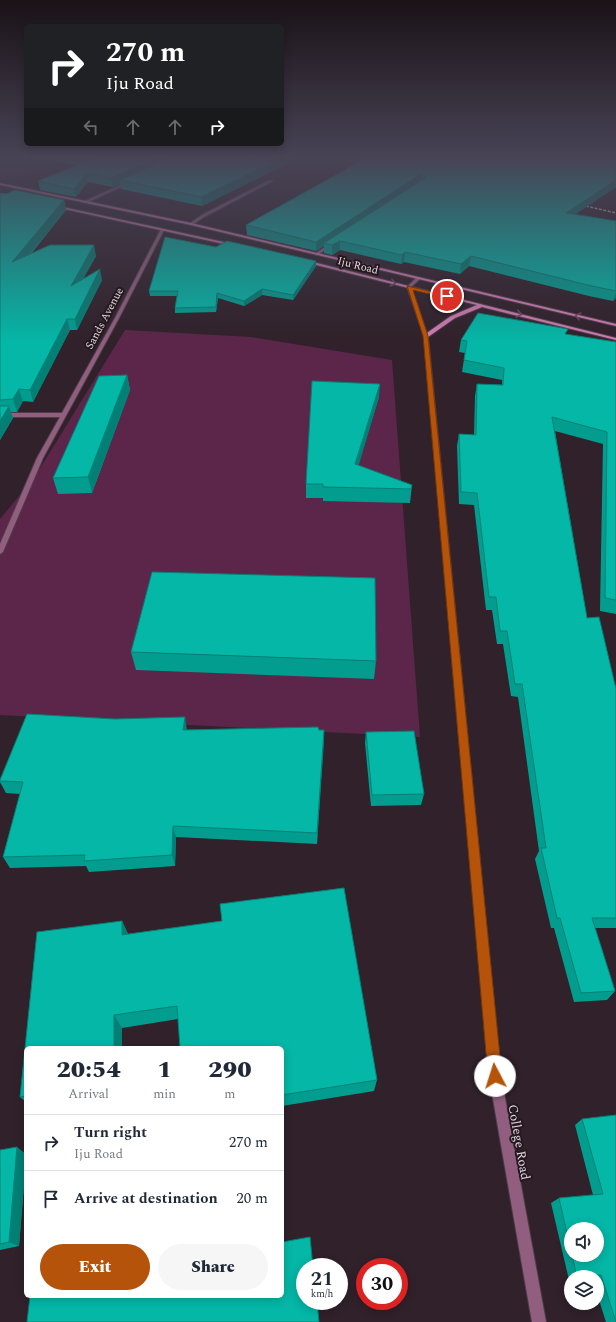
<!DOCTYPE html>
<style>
:root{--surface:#fff;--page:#f6f6f7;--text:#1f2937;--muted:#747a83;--line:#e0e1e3;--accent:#b45309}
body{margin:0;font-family:Spectral,serif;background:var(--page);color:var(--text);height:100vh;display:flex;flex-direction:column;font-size:15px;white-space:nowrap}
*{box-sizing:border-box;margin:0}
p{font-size:13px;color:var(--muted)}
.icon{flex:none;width:22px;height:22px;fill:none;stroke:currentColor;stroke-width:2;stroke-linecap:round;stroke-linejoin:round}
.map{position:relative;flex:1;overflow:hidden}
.panel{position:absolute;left:24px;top:1046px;width:260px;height:252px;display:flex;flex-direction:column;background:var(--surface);border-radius:6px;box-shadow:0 2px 10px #0003}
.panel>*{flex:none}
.hud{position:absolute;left:24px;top:24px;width:260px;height:122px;border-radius:6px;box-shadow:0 2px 10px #0003;background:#202124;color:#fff;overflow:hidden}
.buttons{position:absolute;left:564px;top:1222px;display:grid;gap:8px}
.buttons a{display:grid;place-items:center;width:40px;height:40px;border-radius:50%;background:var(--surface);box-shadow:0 2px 10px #0003;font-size:20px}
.speed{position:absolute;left:296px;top:1258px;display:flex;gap:8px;font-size:20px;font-weight:700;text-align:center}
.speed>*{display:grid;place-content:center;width:52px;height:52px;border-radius:50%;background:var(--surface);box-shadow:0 2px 10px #0003;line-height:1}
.speed small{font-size:10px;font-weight:400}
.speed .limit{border:6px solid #d22;background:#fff;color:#111}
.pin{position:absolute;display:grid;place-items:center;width:34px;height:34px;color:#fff;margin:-17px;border:2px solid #fff;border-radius:50%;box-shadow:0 1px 4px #0007}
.me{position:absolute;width:44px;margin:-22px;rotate:355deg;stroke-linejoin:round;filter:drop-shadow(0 0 3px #0008)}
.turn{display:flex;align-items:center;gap:14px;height:84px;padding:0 16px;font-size:18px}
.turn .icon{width:52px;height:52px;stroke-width:2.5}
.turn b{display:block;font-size:28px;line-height:34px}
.lanes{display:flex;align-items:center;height:38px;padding:0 16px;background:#0003;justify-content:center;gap:20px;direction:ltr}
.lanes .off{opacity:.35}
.eta{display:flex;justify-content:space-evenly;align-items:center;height:68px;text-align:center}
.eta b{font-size:24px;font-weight:800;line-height:28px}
.action{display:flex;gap:8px;margin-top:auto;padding:8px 16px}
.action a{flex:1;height:46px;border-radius:24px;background:var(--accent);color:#fff;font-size:16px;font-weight:800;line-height:46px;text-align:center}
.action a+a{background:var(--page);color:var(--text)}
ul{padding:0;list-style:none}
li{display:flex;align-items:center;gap:12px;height:56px;padding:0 16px;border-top:1px solid var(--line)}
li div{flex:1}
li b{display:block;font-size:15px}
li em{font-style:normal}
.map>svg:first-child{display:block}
</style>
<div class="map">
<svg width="616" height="1322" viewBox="0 0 616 1322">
<rect width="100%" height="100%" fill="#30212a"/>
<polygon fill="#3f2b38" points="0,157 62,157 11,179 0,177"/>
<polygon fill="#5b2649" points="125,330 251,337 392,360 420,737 0,715 0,519 34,478"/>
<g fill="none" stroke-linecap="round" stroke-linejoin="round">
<defs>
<g id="minor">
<polygon points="270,180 273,181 204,217 192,225 189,224 202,215"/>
<polygon points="129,181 132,182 86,203 83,202"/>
<polygon points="161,229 164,230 119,318 43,458 3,552 0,554 0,544 37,458 60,417 0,417 0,413 62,413 115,318"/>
<polygon points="332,242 335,243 318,255 316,255 316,253"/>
<polygon points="417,277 421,278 411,287 428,336 501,1076 546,1322 532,1322 489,1076 424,336 407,287"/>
</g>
<g id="secondary">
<polygon points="0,183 191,223 616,324 616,326 191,225 0,185"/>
<polygon points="54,205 233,244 235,245 233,246 55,207"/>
<polygon points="305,260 616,338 616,340 482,307 455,318 428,337 424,337 424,335 451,316 477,305 304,262 303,261"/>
</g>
</defs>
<use href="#minor" stroke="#4c3e47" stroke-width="2"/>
<use href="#secondary" stroke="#4c3e47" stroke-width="2"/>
<use href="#minor" fill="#925e7f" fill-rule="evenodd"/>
<use href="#secondary" fill="#d07bb2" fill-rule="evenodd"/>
<polyline stroke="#cfc5cb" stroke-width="1.5" stroke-dasharray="3 1.5" stroke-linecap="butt" points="577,204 616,213"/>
</g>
<g fill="#039d90" fill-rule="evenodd">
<polygon points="31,157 301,157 202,206 121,189 120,184 113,187 88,182 76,197 40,190 38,181 77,165"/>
<polygon points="368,157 616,157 616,187 575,214 616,221 616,298 613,301 589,296 469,266 460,274 404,262 401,264 340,250 332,255 324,253 324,246 316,251 247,235 246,225"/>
<polygon points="0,193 64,200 66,210 31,254 96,256 83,279 102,280 77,330 70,330 33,402 23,401 17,412 11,412 13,418 0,440"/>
<polygon points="216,247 316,266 293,300 262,295 244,306 218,298 216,312 175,313 175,308 177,296 150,296 149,291"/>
<polygon points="566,334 616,342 616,614 600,611 603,444 555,431 587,618 616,689 616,928 595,928 615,991 607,1000 574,1002 554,928 551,928 535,859 539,851 518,697 511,696 503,644 497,644 492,610 486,610 474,505 459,504 457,446 459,434 474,435 475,396 477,384 502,385 502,380 462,372 465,353 459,352 461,340"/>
<polygon points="127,375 130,390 92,493 58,494 53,478"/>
<polygon points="379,397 358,465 412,485 410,503 323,501 323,498 306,498 306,484"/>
<polygon points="131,652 376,661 374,679 136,670"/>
<polygon points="187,730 324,730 317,844 176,837 175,866 89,872 86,866 10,868 3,857 20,794 6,793 0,782 0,780"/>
<polygon points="366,732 424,794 421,805 371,806 365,743"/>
<polygon points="344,888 377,1080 374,1091 282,1106 282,1048 180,1048 178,1019 122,1028 122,1048 26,1048 26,1102 20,1097 37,932 122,921 128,934 222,921 220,904"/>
<path d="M616 1115V1322H606L597 1294V1277H571V1279L569 1280 551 1203 559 1198 593 1195 575 1125 582 1119ZM571 1229 597 1255H571Z"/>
<polygon points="0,1150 26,1154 26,1161 19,1246 0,1250"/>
</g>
<g fill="#038075">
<polygon points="159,157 179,157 120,180 120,184 113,187 111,178"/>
<polygon points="284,157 301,157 202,206 201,197"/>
<polygon points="87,173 88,182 76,197 74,189"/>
<polygon points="421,174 420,183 324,243 324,246 316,251 316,242"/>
<polygon points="616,180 616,187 564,222 566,213"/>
<polygon points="64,200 66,210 15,272 12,262"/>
<polygon points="340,241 340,250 332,255 332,245"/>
<polygon points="94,245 96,256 73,297 71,286"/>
<polygon points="405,252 404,262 401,264 402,255"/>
<polygon points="471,256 469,266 460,274 461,264"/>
<polygon points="316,261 316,266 293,300 293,295"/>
<polygon points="100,269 102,280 77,330 75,319"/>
<polygon points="262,289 262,295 244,306 244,301"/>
<polygon points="616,292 616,298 613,301"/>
<polygon points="217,293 218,298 216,312 216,307"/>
<polygon points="67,319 70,330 33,402 30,390"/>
<polygon points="127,375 130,390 92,493 88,477"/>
<polygon points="380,384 379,397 355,478 355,464"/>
<polygon points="19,389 23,401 17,412 13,399"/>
<polygon points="9,406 13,418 0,440 0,421"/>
<polygon points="185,717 187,730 186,742 183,730"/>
<polygon points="324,730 324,742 317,844 317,833"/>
<polygon points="173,826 176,837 175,866 172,855"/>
<polygon points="122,921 129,936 122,935"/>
<polygon points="114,1015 122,1028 122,1048 114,1048"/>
<polygon points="17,1147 26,1154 26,1161 19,1246 9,1242"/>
</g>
<g fill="#04b7a7" stroke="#038075">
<polygon points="77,157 159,157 111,178 87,173 74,189 38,181 91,160"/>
<polygon points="171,157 284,157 201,197 120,180"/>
<polygon points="368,157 616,157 616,180 566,213 616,221 616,291 592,286 471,256 461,264 405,252 402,255 340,241 332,245 324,243 425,178 425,176 421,174 316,242 246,225"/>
<polygon points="15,190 64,200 12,262 50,245 94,245 71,286 100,269 75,319 67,319 30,390 19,389 13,399 0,400 0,193 6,194"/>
<polygon points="165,237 216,247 227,241 316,261 293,295 262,289 244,301 217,293 216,307 175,308 178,291 149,291"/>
<polygon points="478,313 568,329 565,334 616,342 616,600 605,598 607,432 552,417 587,618 599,617 616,689 616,918 592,918 615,991 581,993 560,918 557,918 541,848 546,848 522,684 515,684 507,631 500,631 496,597 489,597 477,493 461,492 459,434 476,435 477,384 503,385 504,368 464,360 467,341 461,340"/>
<polygon points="127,375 88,477 53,478 99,376"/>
<polygon points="312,381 380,384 355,464 412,485 411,489 323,487 323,484 306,484"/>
<polygon points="0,406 9,406 0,421"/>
<polygon points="152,572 375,578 376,661 131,652"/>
<polygon points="27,714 115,719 185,717 183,730 318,727 319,730 324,730 317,833 173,826 172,855 84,861 85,855 3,857 23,782 0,781 0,780"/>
<polygon points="414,731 424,794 372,795 366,732"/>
<polygon points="344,888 377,1080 282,1095 282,1048 180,1048 177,1006 114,1015 114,1048 26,1048 26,1096 20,1097 37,932 122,921 122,935 222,921 220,904"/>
<polygon points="616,1115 616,1322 601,1275 577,1277 572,1255 597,1255 597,1229 571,1229 571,1251 559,1198 603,1194 582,1119"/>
<polygon points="17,1147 9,1242 0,1244 0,1150"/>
<polygon points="310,1237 313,1267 305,1267 305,1301 317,1301 319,1322 27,1322 30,1296 282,1296 282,1242"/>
</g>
<defs><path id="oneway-chevron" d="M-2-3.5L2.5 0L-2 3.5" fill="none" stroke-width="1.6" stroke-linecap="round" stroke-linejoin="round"/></defs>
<g stroke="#724562">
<use href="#oneway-chevron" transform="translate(393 283) rotate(14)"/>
<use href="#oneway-chevron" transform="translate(519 314) rotate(14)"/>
<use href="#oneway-chevron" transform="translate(578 316) rotate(-166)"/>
</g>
<linearGradient id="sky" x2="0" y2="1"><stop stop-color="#1a1217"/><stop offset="0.46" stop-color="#484355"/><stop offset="1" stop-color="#484355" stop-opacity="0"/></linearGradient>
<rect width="616" height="342" fill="url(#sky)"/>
<polygon fill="#b45309" stroke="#753606" points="407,286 450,296 447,298 413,290 428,336 502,1076 500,1081 495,1083 490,1081 488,1076 423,336"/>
<g text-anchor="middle" stroke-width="4" stroke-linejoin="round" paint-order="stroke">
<g font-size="11" fill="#e2d8de" stroke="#261820">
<text transform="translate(358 265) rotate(14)" y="4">Iju Road</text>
<text transform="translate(104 318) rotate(-62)" y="4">Sands Avenue</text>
</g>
<g font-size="13" fill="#e2d8de" stroke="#261820">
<text transform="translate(520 1142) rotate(80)" y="5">College Road</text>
</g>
</g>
</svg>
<div class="buttons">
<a><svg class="icon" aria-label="sound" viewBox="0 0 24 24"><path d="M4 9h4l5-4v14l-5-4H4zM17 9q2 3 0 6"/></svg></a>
<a><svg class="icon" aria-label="layers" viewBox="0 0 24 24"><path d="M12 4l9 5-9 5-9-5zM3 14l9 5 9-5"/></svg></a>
</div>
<div class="speed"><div>21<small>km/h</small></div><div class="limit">30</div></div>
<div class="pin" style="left:447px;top:296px;background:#d93025"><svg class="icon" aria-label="arrive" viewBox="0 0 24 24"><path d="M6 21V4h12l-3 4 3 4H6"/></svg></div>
<svg class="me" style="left:495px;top:1076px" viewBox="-20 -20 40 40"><circle r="19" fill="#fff"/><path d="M0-13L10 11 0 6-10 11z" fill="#b45309"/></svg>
<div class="hud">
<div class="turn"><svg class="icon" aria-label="right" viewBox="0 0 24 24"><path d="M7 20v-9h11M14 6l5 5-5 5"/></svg><div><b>270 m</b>Iju Road</div></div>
<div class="lanes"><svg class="icon off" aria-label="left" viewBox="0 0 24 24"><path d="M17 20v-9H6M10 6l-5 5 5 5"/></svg><svg class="icon off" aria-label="ahead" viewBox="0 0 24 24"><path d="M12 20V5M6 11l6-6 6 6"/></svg><svg class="icon off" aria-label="ahead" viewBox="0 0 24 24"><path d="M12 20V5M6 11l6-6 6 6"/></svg><svg class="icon" aria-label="right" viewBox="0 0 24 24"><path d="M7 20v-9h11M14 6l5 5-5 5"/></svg></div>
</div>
<section class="panel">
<div class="eta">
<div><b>20:54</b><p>Arrival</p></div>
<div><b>1</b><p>min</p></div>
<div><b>290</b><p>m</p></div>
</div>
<ul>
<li><svg class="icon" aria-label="right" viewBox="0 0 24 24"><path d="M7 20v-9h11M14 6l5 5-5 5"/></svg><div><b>Turn right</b><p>Iju Road</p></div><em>270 m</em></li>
<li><svg class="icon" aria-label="arrive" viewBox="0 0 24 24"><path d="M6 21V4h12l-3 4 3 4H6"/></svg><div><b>Arrive at destination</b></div><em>20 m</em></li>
</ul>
<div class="action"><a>Exit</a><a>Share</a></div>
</section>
</div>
